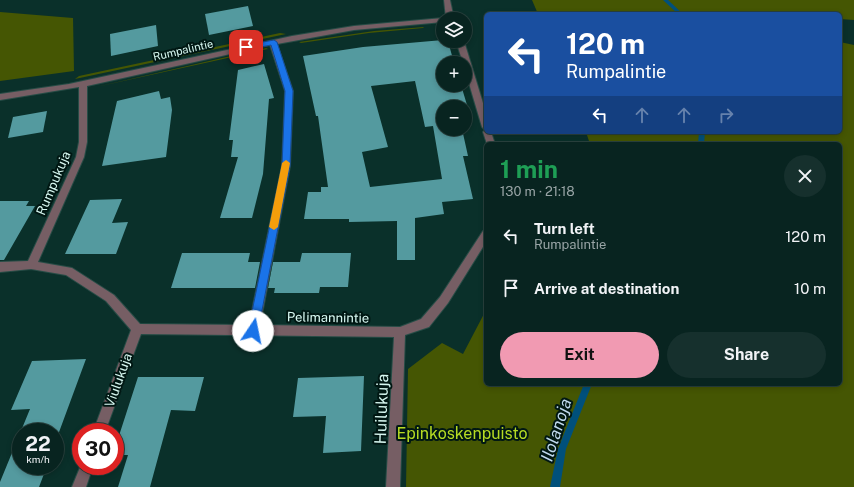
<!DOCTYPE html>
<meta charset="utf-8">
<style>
:root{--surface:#082420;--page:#16302d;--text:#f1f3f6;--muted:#98a4a5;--line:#29413e;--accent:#f19ab2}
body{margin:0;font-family:"Public Sans",sans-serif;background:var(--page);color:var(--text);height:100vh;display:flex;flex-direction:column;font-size:15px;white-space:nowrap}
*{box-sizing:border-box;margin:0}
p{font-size:13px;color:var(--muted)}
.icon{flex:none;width:22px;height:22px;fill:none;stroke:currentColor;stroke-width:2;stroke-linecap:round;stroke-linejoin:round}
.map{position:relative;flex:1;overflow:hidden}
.panel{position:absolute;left:484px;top:142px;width:358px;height:244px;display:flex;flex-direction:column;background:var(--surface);border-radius:6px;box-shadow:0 2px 6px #0003,0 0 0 1px var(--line)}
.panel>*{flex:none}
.top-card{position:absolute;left:484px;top:12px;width:358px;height:122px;border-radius:6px;box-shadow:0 2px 6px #0003,0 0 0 1px var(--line);background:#1a4fa0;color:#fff;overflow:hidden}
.buttons{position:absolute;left:436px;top:12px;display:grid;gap:8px}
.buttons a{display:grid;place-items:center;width:36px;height:36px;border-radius:50%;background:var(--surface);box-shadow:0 2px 6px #0003,0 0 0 1px var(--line);font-size:20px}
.speed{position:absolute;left:12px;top:423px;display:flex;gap:8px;font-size:20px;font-weight:700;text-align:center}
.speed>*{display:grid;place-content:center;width:52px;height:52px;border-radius:50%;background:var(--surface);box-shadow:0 2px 6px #0003,0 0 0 1px var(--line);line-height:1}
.speed small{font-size:10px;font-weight:400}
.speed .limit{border:6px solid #d22;background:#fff;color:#111}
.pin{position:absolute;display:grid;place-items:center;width:34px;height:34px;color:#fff;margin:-17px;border-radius:8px;box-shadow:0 2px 6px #0006}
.me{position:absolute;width:44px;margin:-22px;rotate:11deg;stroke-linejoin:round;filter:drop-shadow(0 0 3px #0008)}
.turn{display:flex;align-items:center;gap:14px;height:84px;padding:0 16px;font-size:18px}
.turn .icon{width:52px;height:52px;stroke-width:2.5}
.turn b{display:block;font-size:28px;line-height:34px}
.lanes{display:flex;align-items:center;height:38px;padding:0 16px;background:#0003;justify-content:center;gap:20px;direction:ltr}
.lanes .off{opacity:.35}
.round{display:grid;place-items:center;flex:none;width:42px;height:42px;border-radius:21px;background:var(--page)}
.overview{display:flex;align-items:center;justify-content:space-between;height:68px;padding:0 16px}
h1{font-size:24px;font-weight:700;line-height:30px;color:#1e9e55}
.primary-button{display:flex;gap:8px;margin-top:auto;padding:8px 16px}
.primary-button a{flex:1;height:46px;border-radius:24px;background:var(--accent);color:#111;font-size:16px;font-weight:700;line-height:46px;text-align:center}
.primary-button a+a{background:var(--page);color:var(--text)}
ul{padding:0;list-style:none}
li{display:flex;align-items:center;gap:12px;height:52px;padding:0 16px}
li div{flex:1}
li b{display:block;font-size:15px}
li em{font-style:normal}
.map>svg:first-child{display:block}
</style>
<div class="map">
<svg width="854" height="487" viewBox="0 0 854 487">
<rect width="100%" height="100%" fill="#0a302a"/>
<g fill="#455603">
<polygon points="532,0 854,0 854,20 840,19 840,14 538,14"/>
<polygon points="0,12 73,18 74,71 0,81"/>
<polygon points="424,27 423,28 369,33 301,43 299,42 374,31"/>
<polygon points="280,33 286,34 75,79 79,76"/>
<polygon points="840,42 854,45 854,487 406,487 408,369 442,343 463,354 486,310 486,384 840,384 840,144 590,144 586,132 840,132"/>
<polygon points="266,48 268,49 96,87"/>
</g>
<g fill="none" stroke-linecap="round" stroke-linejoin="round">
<g fill="#00507b" fill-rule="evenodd">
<polygon points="663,0 668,0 683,14 678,14"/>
<polygon points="699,132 705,132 704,144 698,144"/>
<polygon points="584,384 592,384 566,449 560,487 550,487 558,449"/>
</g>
</g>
<g fill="#549a9f" fill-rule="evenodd">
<polygon points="248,6 253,26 209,35 205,14"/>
<polygon points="156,25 158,46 111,56 110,34"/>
<path d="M443 40V41H448L454 63H443V85H461L467 105 443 107V129H462L468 156H463L473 199 442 202 444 214 415 218V260H397V221L349 222V219H304L308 192H321V187H328L318 116H316L303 56 363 47ZM415 81 425 127 433 126 442 179 370 187 362 152 388 147 371 86Z"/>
<polygon points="264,64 274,98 269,99 263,174 252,218 220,218 238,157 231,157 233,140 229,140 238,70"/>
<polygon points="159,91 161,99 170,97 172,110 166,157 102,166 117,101"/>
<polygon points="47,111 43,132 8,138 13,117"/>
<polygon points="122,199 112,223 128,222 116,254 65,254 90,200"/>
<polygon points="0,201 29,201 26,206 35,206 4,260 0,260"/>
<polygon points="182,253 250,253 248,262 260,262 255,288 171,288"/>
<polygon points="302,253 351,253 348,287 320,287 319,293 274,293 275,288 268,288 273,262 300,262"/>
<polygon points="86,359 55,443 55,432 21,432 21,466 47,466 39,487 0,487 0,482 30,409 11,410 32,361"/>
<polygon points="364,376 361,451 323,453 326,416 293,417 298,378"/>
<polygon points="138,377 204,377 195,411 171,410 150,487 118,487 128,455 115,455 115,448"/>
</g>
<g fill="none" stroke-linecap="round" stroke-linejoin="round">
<defs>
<g id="minor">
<polygon points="444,0 450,0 454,19 446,19"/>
<path d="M443 18 446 19H443V22L354 30 277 44 293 91 290 166 260 325 400 327 421 319 440 297 483 231 486 230V242L448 303 429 327 405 335 400 487H386L394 337 141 334 105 432H93L131 330 106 301 66 275 31 269 0 272V262L28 261 76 157 79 142V87L0 100V94L69 84 292 36 354 26ZM270 45 285 91 282 166 249 325 140 324 114 295 72 268 38 262 84 157 87 142V86Z"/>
<polygon points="456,41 464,41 486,113 486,132 491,132 495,144 487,144 483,132 485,130 482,127 465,70 465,63 463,63"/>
<polygon points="81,465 93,466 86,487 72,487"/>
</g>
</defs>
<use href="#minor" stroke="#274c46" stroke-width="2"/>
<use href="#minor" fill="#765e64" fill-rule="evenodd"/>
</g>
<polygon fill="#1a73e8" stroke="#114b97" points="274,40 277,42 293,91 290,166 258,331 257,334 253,335 249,334 248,331 282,166 285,91 271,45 246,50 243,47 246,45"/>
<polygon fill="#f59e0b" points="286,160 290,163 278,227 274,230 269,227 282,163"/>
<g text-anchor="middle" stroke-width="4" stroke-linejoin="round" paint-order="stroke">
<g font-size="11" fill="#d7f8f1" stroke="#001713">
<text transform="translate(183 50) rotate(-13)" y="4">Rumpalintie</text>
</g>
<g font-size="13" fill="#d7f8f1" stroke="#001713">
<text transform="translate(53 183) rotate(-67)" y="5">Rumpukuja</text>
<text transform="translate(328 317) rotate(1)" y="5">Pelimannintie</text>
<text transform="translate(118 380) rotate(-70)" y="5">Viulukuja</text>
</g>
<g font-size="16" fill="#d7f8f1" stroke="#001713">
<text transform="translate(381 409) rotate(-88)" y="6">Huilukuja</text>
</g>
<g font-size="16" fill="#b5db23" stroke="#001713">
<text x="462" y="439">Epinkoskenpuisto</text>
</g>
<g font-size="17" font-style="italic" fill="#c0d9ed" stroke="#001713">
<text transform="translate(556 430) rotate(-72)" y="6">Ilolanoja</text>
</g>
</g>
</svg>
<div class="buttons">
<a><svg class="icon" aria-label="layers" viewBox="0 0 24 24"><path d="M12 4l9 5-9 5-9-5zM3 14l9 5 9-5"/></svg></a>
<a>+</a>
<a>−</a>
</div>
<div class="speed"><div>22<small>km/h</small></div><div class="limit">30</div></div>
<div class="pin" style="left:246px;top:47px;background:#d93025"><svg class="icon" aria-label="arrive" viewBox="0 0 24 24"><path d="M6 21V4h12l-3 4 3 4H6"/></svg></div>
<svg class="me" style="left:253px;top:331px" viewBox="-20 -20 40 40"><circle r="19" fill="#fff"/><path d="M0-13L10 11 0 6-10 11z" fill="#1a73e8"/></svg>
<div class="top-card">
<div class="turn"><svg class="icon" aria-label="left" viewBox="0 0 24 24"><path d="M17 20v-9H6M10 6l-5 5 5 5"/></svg><div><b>120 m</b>Rumpalintie</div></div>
<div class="lanes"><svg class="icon" aria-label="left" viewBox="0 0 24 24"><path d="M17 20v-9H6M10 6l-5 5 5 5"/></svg><svg class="icon off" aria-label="ahead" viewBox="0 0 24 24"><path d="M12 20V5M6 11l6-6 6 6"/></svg><svg class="icon off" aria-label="ahead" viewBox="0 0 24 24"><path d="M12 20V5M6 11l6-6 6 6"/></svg><svg class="icon off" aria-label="right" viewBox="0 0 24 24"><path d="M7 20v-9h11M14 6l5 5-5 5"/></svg></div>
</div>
<section class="panel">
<div class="overview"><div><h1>1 min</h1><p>130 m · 21:18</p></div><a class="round"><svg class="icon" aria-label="close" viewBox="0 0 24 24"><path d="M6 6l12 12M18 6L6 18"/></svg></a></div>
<ul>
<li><svg class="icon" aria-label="left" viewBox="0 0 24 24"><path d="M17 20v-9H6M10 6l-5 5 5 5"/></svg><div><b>Turn left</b><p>Rumpalintie</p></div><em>120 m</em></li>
<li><svg class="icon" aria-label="arrive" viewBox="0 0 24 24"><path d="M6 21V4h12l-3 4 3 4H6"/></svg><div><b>Arrive at destination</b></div><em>10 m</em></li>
</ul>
<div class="primary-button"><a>Exit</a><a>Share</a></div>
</section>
</div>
